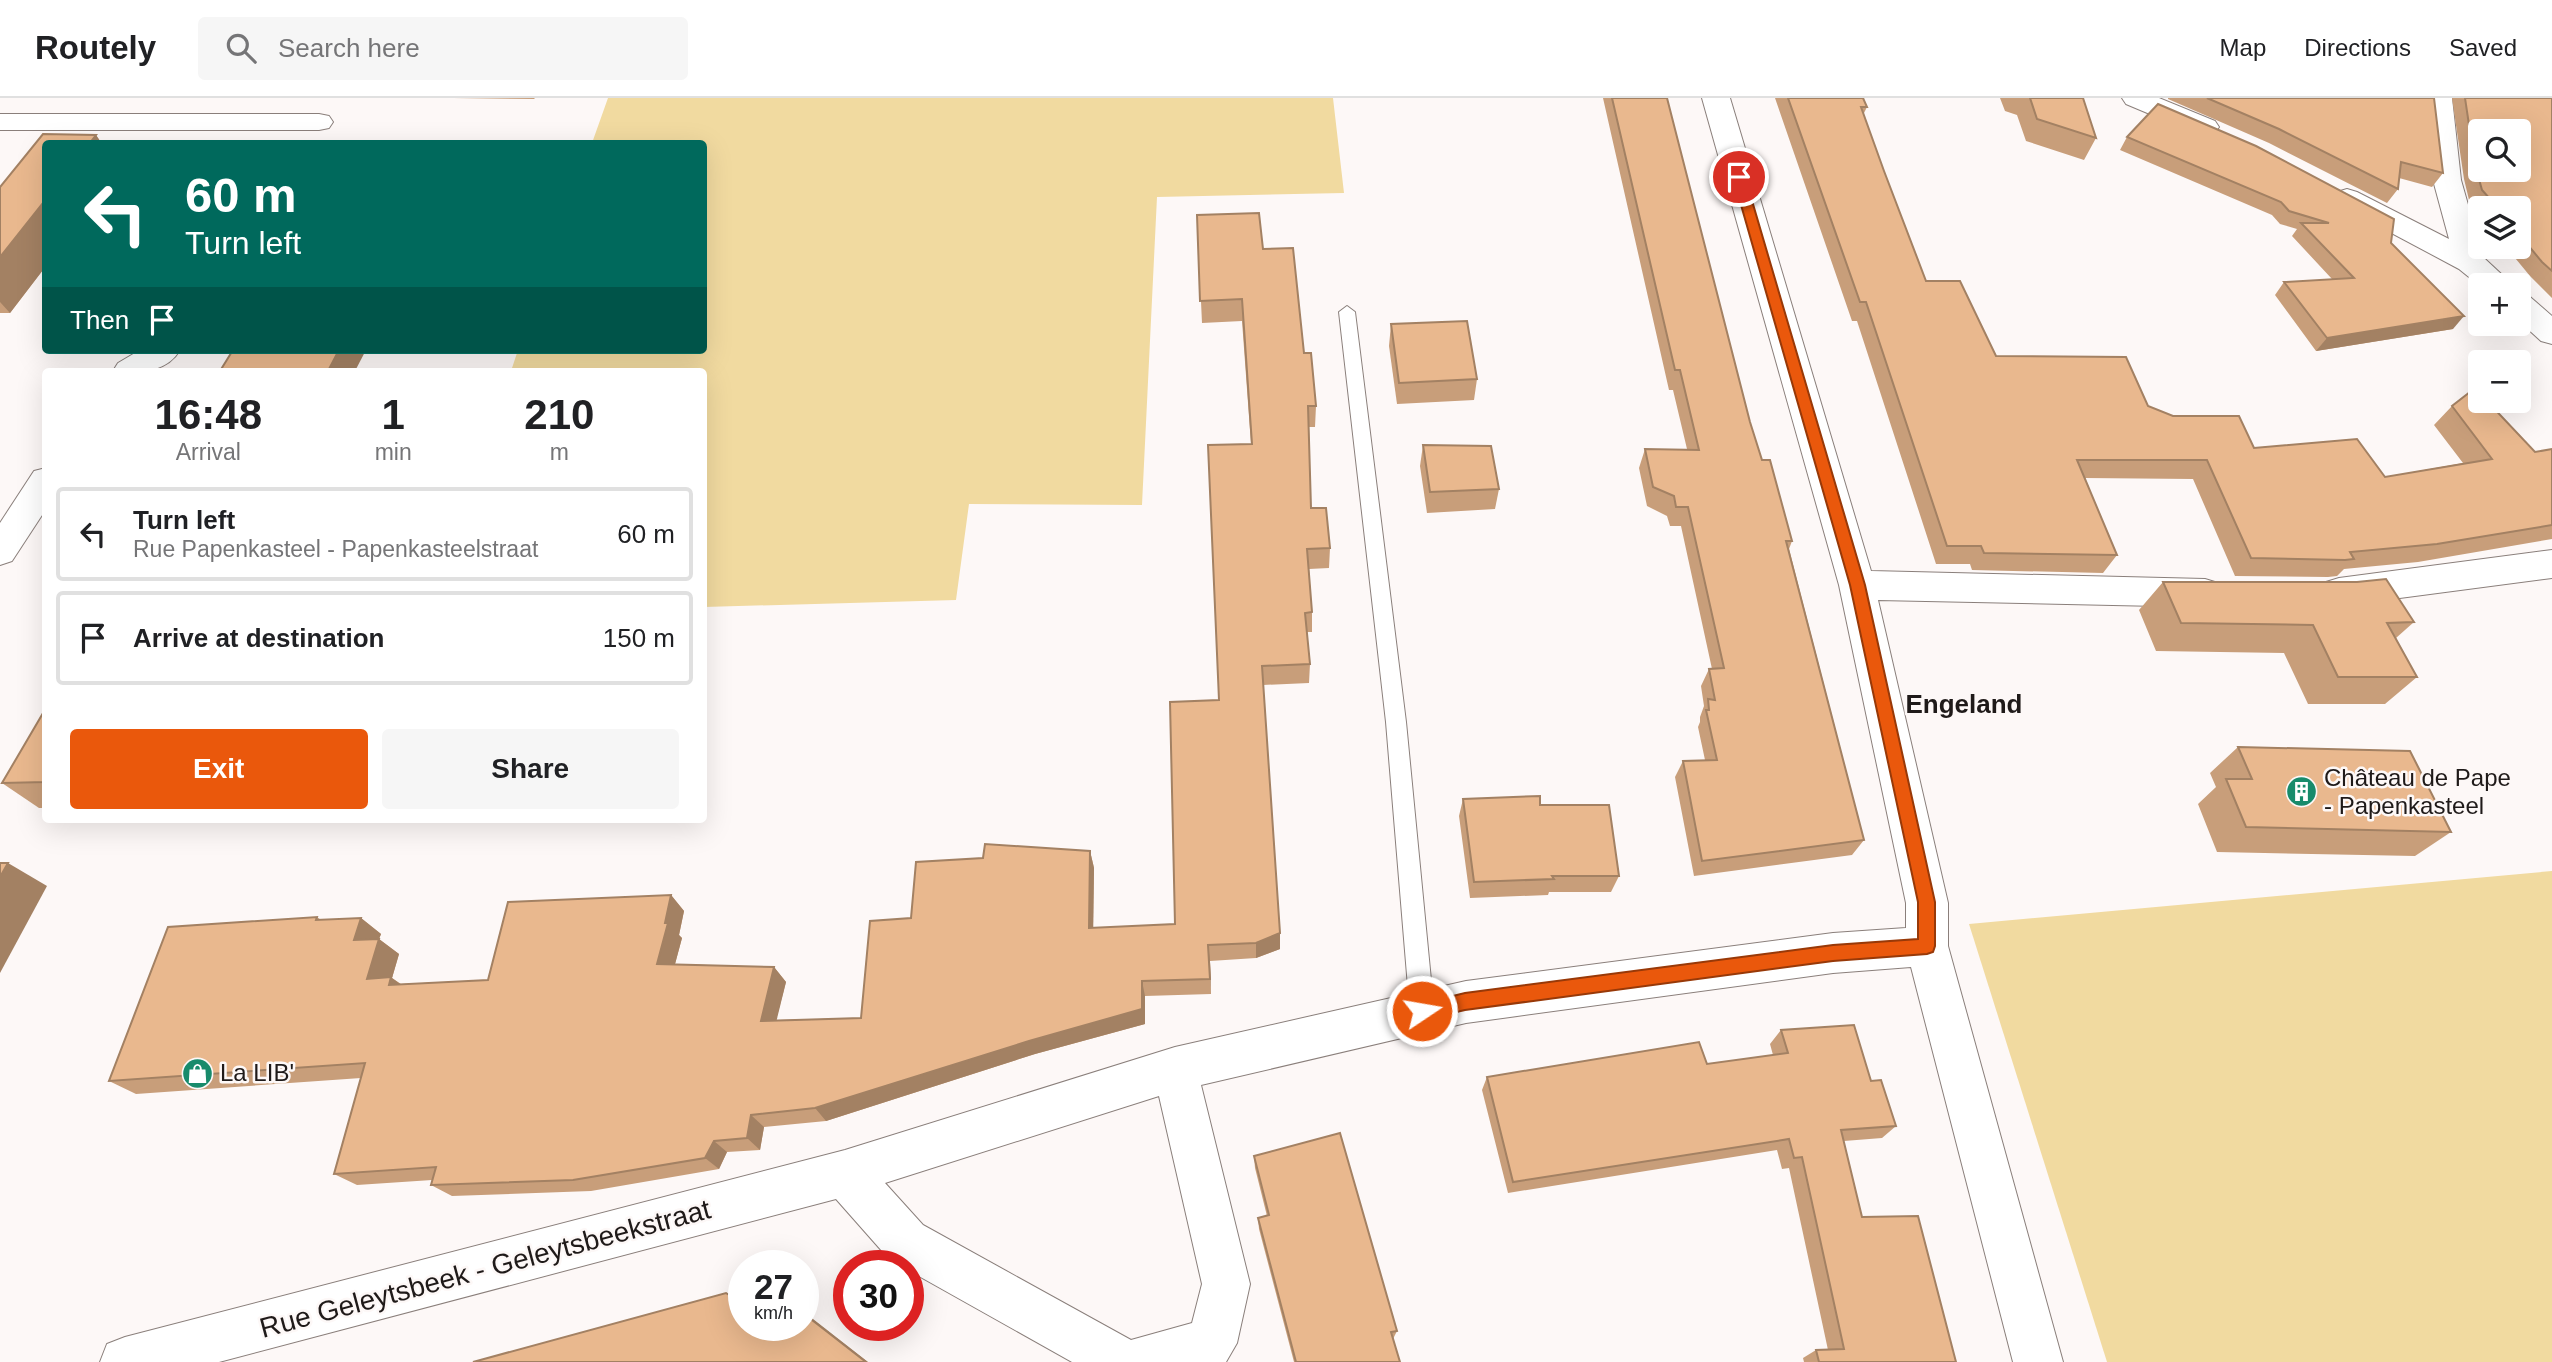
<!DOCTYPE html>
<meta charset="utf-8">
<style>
:root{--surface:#fff;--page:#f6f6f6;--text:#202124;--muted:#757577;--line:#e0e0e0;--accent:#ea580c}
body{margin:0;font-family:Helvetica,sans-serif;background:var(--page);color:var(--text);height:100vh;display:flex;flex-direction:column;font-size:26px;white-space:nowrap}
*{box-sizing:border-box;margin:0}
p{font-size:23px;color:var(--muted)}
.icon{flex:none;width:38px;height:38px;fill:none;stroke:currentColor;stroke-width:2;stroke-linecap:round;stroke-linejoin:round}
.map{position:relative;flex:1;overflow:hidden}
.side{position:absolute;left:42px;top:270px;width:665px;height:455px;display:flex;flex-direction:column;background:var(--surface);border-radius:7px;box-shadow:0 7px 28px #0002}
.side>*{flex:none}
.hud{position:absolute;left:42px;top:42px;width:665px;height:214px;border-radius:7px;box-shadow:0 7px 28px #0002;background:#00695c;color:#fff;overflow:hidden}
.fabs{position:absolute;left:2468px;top:21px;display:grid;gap:14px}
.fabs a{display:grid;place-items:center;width:63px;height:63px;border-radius:7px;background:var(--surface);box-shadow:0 7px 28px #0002;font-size:35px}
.speed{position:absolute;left:728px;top:1152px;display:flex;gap:14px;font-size:35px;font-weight:700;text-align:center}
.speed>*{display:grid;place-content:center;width:91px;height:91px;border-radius:50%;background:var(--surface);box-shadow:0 7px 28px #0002;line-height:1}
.speed small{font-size:18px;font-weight:400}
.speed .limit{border:10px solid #d22;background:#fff;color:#111}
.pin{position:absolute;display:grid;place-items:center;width:60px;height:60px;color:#fff;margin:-30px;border:4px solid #fff;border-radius:50%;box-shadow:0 2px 7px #0007}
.me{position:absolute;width:77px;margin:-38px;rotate:78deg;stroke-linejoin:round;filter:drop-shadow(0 0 5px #0008)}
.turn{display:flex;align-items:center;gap:24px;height:147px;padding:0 28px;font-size:32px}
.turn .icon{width:91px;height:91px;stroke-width:2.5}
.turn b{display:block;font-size:49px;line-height:60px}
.then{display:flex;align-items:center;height:66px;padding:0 28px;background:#0003;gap:14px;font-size:26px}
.eta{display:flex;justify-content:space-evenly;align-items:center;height:119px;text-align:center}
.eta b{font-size:42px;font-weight:800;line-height:49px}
.action{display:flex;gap:14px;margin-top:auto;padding:14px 28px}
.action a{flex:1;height:80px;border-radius:7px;background:var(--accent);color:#fff;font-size:28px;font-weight:800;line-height:80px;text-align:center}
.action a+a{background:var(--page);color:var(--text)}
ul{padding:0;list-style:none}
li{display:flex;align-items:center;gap:21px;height:94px;margin:0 14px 10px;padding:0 14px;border:4px solid var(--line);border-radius:7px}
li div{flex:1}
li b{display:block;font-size:26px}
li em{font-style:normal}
header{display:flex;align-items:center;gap:42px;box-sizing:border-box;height:98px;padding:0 35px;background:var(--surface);border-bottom:2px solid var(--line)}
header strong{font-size:33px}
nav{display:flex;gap:38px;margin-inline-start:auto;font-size:24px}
.search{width:490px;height:63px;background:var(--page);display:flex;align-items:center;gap:18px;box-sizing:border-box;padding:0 24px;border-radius:7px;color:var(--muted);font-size:26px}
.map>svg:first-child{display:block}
</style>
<header>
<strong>Routely</strong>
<div class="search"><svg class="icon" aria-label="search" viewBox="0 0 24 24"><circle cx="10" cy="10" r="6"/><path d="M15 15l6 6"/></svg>Search here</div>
<nav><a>Map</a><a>Directions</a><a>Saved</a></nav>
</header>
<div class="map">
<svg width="2552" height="1264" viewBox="0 0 2552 1264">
<rect width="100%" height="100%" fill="#fdf8f7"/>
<g fill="#f1daa0">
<polygon points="608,0 1333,0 1344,95 1157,99 1142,407 969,406 956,502 704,509 704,273 511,273 518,252 704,252 704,46 592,45"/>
<polygon points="2552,773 2552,1264 2107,1264 1969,826"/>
</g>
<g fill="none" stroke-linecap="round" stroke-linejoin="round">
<defs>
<polygon id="lane" points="1347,208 1355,214 1406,624 1434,913 1430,921 1422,924 1414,921 1410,913 1386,624 1339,214"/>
<g id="street">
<path d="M1702 0H1730L1871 473 2205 481 2218 485 2223 495 2218 505 2205 509 1878 502 1948 805V848L2063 1264H2013L1911 869 1833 875 1466 925 1201 987 1250 1186 1237 1245 1226 1264H1072L908 1172V1167H900L889 1161 836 1101 219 1264H100L107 1246 125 1239 845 1052 1175 949 1466 883 1833 835 1906 830V805L1839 487ZM1159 998 1202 1186 1192 1225 1131 1242 923 1127 885 1085Z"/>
<polygon points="2122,0 2159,0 2215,23 2219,29 2215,35 2195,35 2126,6"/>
<polygon points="2424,0 2452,0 2461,82 2480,149 2484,160 2513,187 2480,188 2459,171 2337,106 2333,100 2337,94 2347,91 2357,94 2449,141 2433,82"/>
<polygon points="0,16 319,16 329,18 333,24 329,30 319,32 0,32"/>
<polygon points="2518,195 2529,198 2552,218 2552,246 2541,243 2518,222"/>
<path d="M140 252H180C165 277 138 273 113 273L118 265Z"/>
<polygon points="46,370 46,411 12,463 0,467 0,425 34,373"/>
<polygon points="2552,452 2552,480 2339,508 2326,504 2321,494 2326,484 2339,480"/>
</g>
</defs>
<use href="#lane" stroke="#8a7f7b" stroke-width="2"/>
<use href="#street" stroke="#8a7f7b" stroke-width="2"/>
<use href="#lane" fill="#fff" fill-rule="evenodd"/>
<use href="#street" fill="#fff" fill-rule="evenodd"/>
</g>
<g fill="#c89e7a">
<polygon points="453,0 535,0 534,1"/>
<polygon points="1603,0 1667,0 1750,324 1762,362 1792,443 1789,451 1864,742 1852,757 1694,778 1675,679 1683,663 1705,662 1698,629 1700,624 1700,619 1704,608 1701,588 1709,571 1712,571 1681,428 1670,428 1667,418 1647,408 1639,370 1645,351 1687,351 1673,292 1669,292"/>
<polygon points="1775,0 1863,0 1867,9 1863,17 1884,73 1926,183 1996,258 2148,308 2254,350 2385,379 2463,365 2434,327 2452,308 2535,354 2552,351 2552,441 2418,464 2344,471 2337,478 2328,479 2235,478 2193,381 2085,380 2117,457 2103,475 1972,472 1970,466 1936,466 1857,223 1852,223"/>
<polygon points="2000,0 2083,0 2096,40 2084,62 2026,43 2017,17 2005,13"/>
<polygon points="2168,0 2434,0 2443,75 2432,89 2399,80 2398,91 2387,105 2269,45 2168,1"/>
<polygon points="2452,0 2552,0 2552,200 2530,178 2506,149 2518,149 2518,110 2480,110 2480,117 2470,106 2464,81"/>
<polygon points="43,36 96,37 102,46 46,46 46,168 10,215 0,215 0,89"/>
<polygon points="2127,39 2391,145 2453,231 2316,253 2275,197 2284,184 2332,181 2292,138 2297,131 2280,126 2272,117 2120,52"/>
<polygon points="1197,117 1263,151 1304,255 1316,308 1315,329 1309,329 1311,410 1330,450 1329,470 1309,471 1312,514 1312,534 1307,534 1310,566 1309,585 1263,587 1280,835 1280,851 1256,860 1210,863 1211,896 1145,898 1145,926 1035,956 826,1023 764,1029 760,1052 727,1054 719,1071 591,1093 452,1098 431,1087 432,1082 357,1087 334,1076 361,980 136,996 109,983 317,819 321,822 361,820 381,836 379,841 399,856 392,880 401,886 488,882 671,797 684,813 679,837 682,840 675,866 774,869 786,884 776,922 861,920 911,820 1090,753 1094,770 1093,830 1175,826 1219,602 1251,346 1242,223 1202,225"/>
<polygon points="1391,226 1477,281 1474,302 1397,306 1389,248"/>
<polygon points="1423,347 1499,391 1495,411 1427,415 1420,368"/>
<polygon points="2163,484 2414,524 2396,540 2417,579 2385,606 2308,606 2284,555 2156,553 2139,512"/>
<polygon points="46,610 46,710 39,710 2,685"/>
<polygon points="2238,649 2451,734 2415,758 2217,754 2198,706 2216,689 2210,675"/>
<polygon points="1463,701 1540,707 1619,778 1611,794 1549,794 1548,797 1470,800 1459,718"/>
<polygon points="1781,932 1871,983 1896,1028 1882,1040 1844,1043 1862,1119 1956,1264 1804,1264 1803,1260 1816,1252 1828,1252 1789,1070 1782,1071 1777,1052 1508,1095 1482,992 1487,979 1707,966 1773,957 1770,946"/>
<polygon points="1254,1058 1397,1233 1393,1241 1400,1264 1294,1264 1259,1131 1258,1120 1267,1118 1255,1070"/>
</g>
<g fill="#a38163">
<polygon points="96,37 102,46 89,46"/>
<polygon points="46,101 46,168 10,215 0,204 0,159"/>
<polygon points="2464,218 2453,231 2316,253 2327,240"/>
<polygon points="339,252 366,252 355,273 328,273"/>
<polygon points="1090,753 1094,770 1093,846 1089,830"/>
<polygon points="8,765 47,788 0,875 0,779"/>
<polygon points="671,797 684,813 679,837 682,840 671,881 657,866"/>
<polygon points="361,820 381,836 379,841 399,856 392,880 411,894 367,881 354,842"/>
<polygon points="1280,835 1280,851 1256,860 1256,845"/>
<polygon points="1208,847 1210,863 1211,896 1210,881"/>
<polygon points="774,869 786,884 773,937 761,923"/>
<polygon points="1142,883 1145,898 1145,926 1035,956 826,1023 815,1010"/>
<polygon points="751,1017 764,1029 760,1052 747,1040"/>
<polygon points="714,1043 727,1054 719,1071 705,1060"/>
<polygon points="803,1215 813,1221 868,1264 866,1264"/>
</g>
<g fill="#e9b88e" stroke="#a38163" stroke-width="2" fill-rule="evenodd">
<polygon points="1612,0 1667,0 1750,324 1762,362 1770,362 1792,443 1786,443 1864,742 1702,763 1683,663 1717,662 1706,612 1709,612 1708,601 1715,602 1709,571 1724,570 1688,409 1676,409 1674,398 1653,389 1645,351 1699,352 1680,272 1675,272"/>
<polygon points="1788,0 1863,0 1867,9 1861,9 1884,73 1926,183 1960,183 1996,258 2126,259 2148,308 2173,318 2239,318 2254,350 2357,341 2385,379 2492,361 2452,308 2475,290 2480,295 2480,303 2487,303 2535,354 2552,351 2552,427 2437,446 2350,454 2354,461 2345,462 2251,460 2207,362 2077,362 2117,457 1984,455 1981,448 1947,448 1866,204 1860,204"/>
<polygon points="2030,0 2083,0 2096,40 2037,21"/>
<polygon points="2207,0 2434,0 2443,75 2401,64 2398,91 2279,31"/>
<path d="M2465 0H2552V173L2542 164 2518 135V110H2498L2482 92 2475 67ZM2480 33H2518V72H2480Z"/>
<polygon points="2158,6 2256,48 2394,121 2391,145 2464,218 2327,240 2284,184 2354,180 2301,125 2329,125 2289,113 2281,104 2127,39"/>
<polygon points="43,36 96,37 89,46 46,46 46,101 0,159 0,89"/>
<polygon points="1259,115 1263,151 1293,150 1304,255 1311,255 1316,308 1308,308 1311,410 1326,410 1330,450 1307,451 1312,514 1305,515 1310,566 1262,568 1280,835 1256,845 1208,847 1210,881 1142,883 1142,911 1029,943 815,1010 751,1017 747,1040 714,1043 705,1060 573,1082 431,1087 436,1069 334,1076 365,965 109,983 168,829 317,819 316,822 361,820 354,842 379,841 367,881 391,879 389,887 488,882 508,804 671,797 665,825 668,825 657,866 774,869 761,923 861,920 870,823 911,820 916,764 983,760 985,746 1090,753 1089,830 1175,826 1170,604 1219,602 1208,347 1252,346 1242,201 1200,203 1197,117"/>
<polygon points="1467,223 1477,281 1399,285 1391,226"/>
<polygon points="233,252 339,252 328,273 220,273"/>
<polygon points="1423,347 1491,348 1499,391 1430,394"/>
<polygon points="2386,481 2414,524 2387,525 2417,579 2338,579 2313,527 2181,525 2163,484 2357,484"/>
<polygon points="46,610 46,684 2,685"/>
<polygon points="2238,649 2410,653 2451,734 2246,729 2226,681 2252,681"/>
<polygon points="1540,698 1540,707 1609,707 1619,778 1552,778 1554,781 1474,784 1463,701"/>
<polygon points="0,765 8,765 0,779"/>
<polygon points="1854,927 1871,983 1881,982 1896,1028 1841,1032 1862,1119 1918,1118 1956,1264 1819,1264 1816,1252 1844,1251 1802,1059 1794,1060 1789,1041 1513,1084 1487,979 1699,944 1707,966 1788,955 1781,932"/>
<polygon points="1340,1035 1397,1233 1391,1234 1400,1264 1296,1264 1258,1120 1269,1117 1254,1058"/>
<polygon points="726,1195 744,1207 744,1227 803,1227 803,1215 866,1264 473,1264"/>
</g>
<polygon fill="#ea580c" stroke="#983908" stroke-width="2" points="1739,75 1745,79 1865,487 1935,804 1935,848 1933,854 1927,856 1833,863 1465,912 1422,922 1416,919 1413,913 1416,907 1465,895 1833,847 1918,841 1918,804 1850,487 1733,79"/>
<defs>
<symbol id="building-disc" viewBox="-11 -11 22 22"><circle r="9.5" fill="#188b6b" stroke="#fdf8f7"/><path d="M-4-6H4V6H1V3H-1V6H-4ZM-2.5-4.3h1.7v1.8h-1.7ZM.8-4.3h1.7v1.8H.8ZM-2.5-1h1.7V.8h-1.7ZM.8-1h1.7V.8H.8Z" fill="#fff"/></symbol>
<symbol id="shop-disc" viewBox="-11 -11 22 22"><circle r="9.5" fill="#188b6b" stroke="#fdf8f7"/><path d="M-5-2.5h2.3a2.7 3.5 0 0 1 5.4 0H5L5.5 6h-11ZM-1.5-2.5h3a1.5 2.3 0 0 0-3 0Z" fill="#fff"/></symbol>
</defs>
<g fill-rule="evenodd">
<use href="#building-disc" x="2284" y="676" width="35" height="35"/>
<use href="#shop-disc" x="180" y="958" width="35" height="35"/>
</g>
<g text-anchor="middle" stroke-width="5" stroke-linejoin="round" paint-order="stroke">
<g font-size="24" fill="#1f1a19" stroke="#fdf8f7" text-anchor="start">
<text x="2324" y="688">Château de Pape<tspan x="2324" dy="28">- Papenkasteel</tspan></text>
<text x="220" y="983">La LIB'</text>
</g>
<g font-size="26" font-weight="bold" fill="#1f1a19" stroke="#fdf8f7">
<text x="1964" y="615">Engeland</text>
</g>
<g font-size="28" fill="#1f1a19" stroke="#fdf8f7">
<text transform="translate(485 1170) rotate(-15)" y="10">Rue Geleytsbeek - Geleytsbeekstraat</text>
</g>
</g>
</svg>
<div class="fabs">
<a><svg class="icon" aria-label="search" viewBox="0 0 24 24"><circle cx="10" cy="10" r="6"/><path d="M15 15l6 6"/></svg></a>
<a><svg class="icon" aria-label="layers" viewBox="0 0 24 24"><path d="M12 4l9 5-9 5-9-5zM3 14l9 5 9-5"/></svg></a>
<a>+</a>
<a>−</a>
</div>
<div class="speed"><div>27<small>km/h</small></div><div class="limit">30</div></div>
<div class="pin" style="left:1739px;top:79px;background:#d93025"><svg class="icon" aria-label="arrive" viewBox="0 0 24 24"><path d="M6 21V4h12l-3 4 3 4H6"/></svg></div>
<svg class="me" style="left:1422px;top:913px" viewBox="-20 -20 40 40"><circle r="17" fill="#ea580c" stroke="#fff" stroke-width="3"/><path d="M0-11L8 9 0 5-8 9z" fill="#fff"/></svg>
<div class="hud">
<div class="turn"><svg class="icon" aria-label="left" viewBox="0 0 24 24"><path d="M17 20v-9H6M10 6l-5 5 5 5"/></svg><div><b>60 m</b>Turn left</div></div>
<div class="then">Then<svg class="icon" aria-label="arrive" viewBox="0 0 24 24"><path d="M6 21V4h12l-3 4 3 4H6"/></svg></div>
</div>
<section class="side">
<div class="eta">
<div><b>16:48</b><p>Arrival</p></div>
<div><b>1</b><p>min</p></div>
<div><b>210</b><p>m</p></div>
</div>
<ul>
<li><svg class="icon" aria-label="left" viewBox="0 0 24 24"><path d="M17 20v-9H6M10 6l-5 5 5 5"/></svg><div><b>Turn left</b><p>Rue Papenkasteel - Papenkasteelstraat</p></div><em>60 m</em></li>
<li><svg class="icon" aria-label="arrive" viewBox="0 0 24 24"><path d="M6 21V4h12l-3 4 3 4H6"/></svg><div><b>Arrive at destination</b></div><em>150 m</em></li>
</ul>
<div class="action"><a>Exit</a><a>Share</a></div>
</section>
</div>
